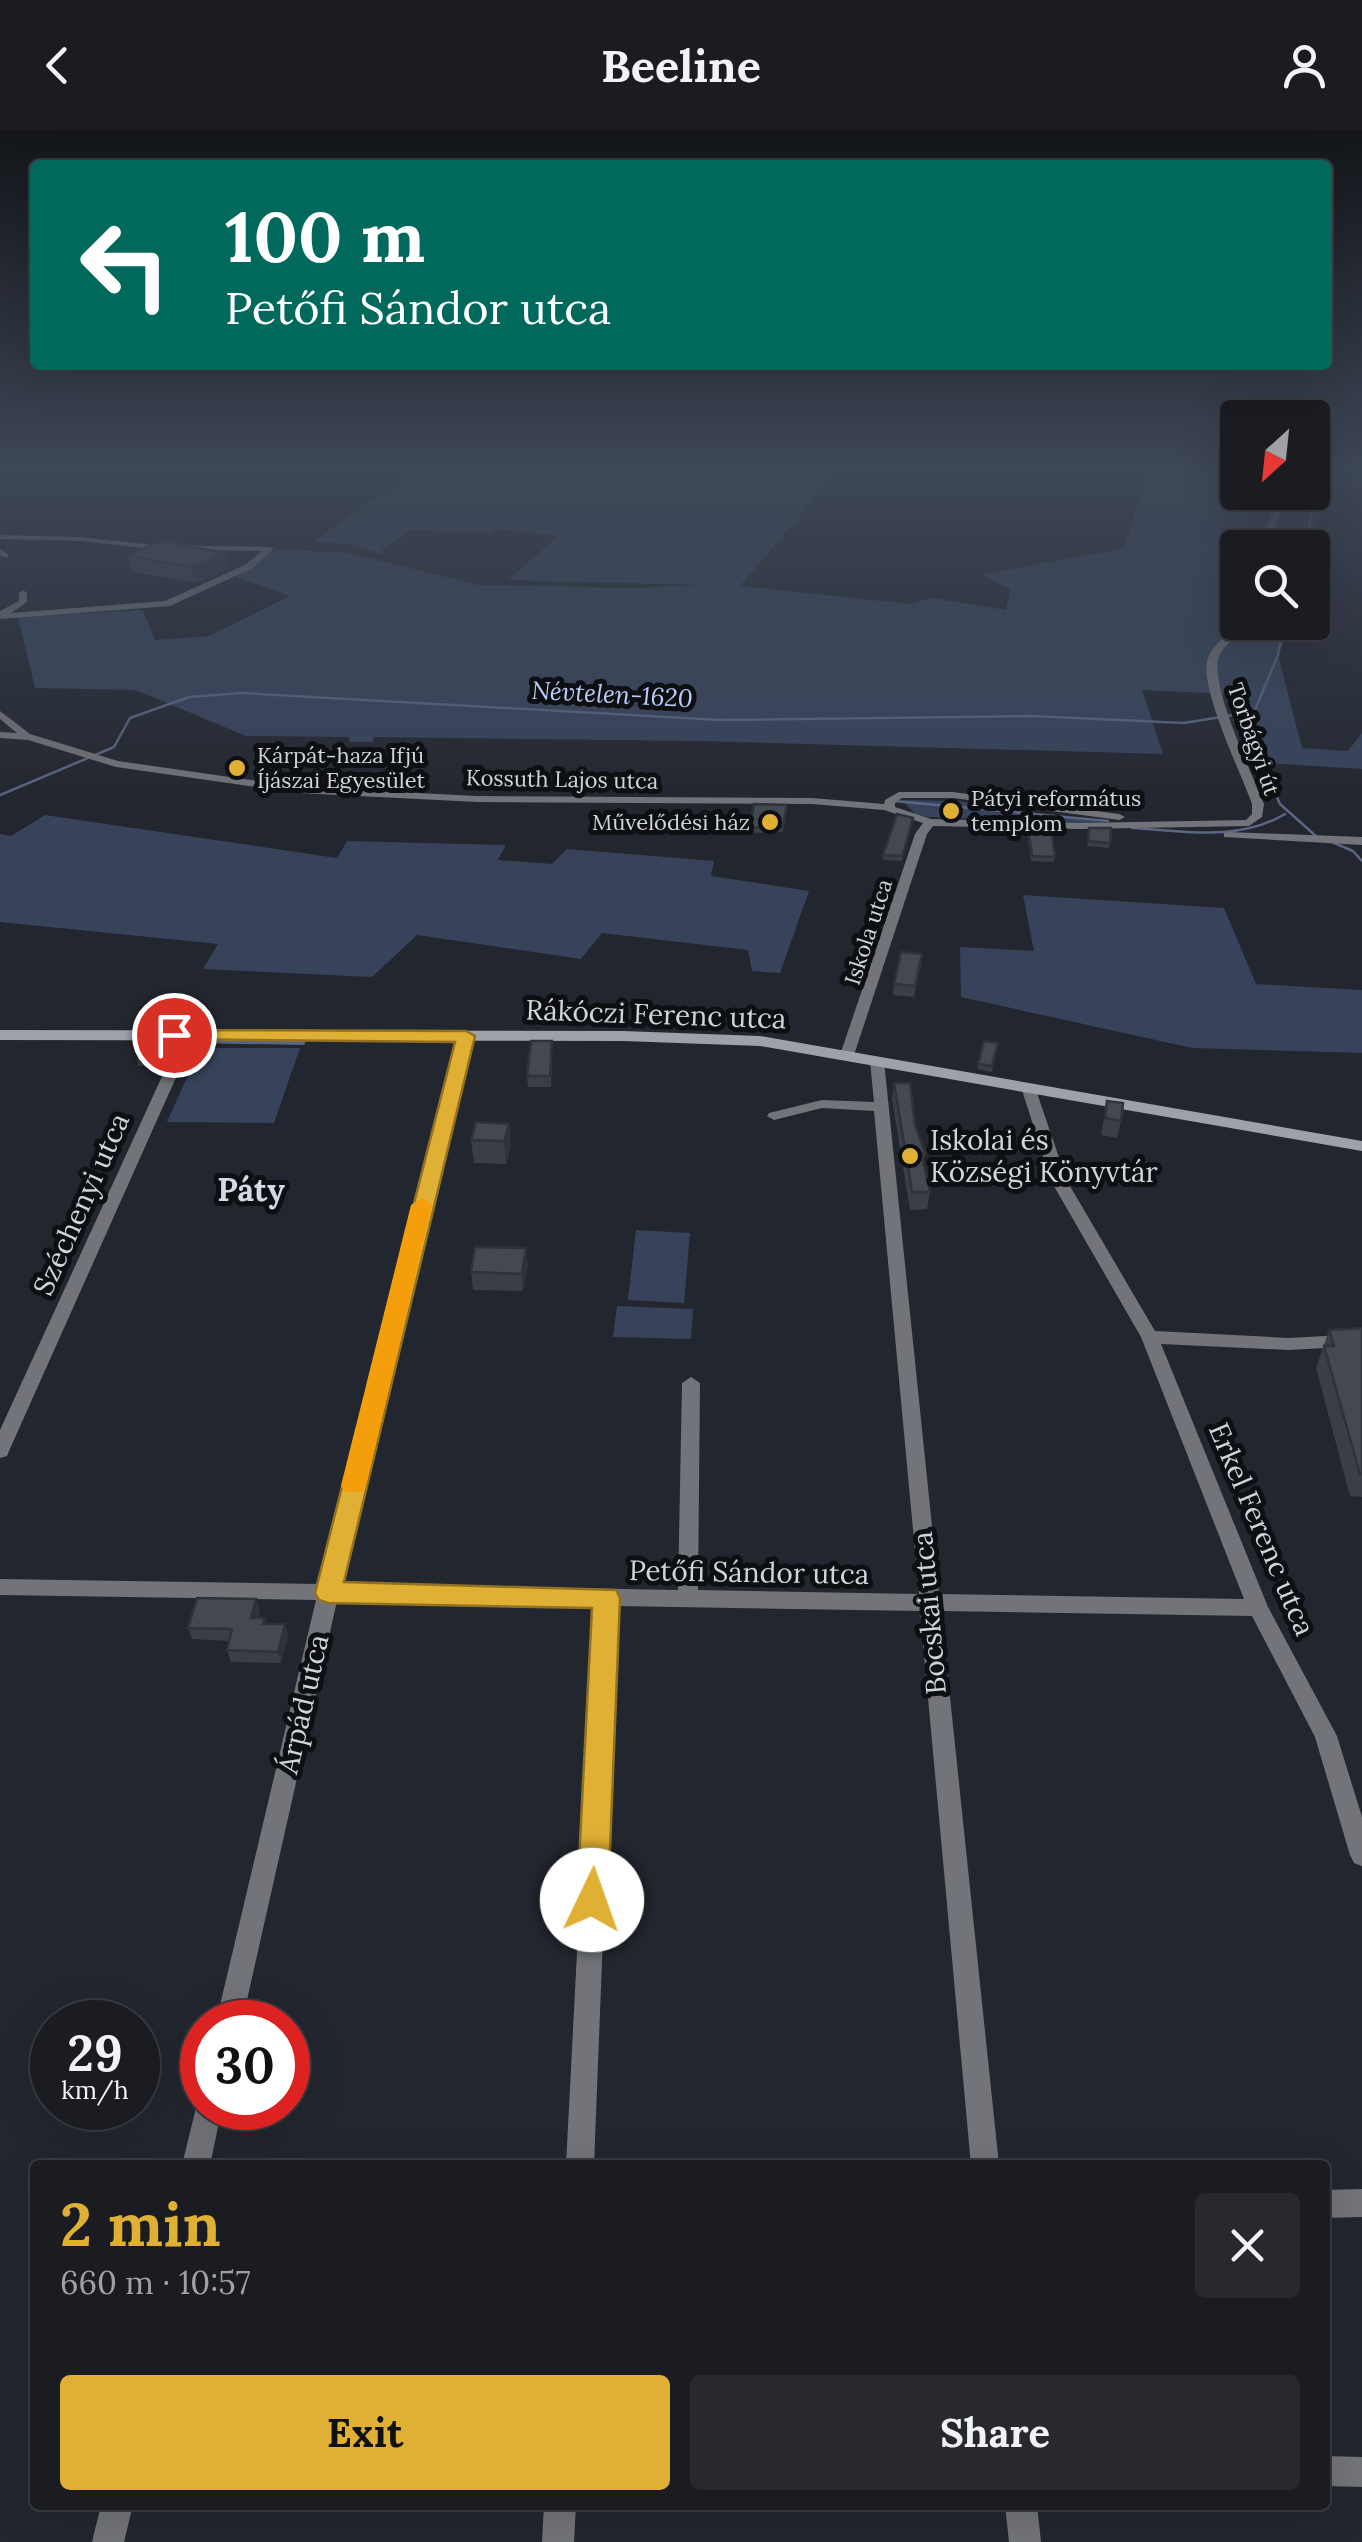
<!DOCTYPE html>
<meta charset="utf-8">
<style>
:root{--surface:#1a1c22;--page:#27292f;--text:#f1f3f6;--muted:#9fa1a5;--line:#383a40;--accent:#e0b034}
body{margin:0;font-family:Lora,serif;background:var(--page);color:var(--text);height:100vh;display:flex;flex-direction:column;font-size:38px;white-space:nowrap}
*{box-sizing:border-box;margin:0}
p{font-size:32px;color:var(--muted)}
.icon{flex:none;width:55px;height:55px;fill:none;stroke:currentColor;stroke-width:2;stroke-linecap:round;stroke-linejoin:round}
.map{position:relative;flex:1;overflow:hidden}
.side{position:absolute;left:30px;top:2030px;width:1300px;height:350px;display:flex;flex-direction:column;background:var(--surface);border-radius:10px;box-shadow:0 10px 40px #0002,0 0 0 2px var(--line)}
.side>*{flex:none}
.top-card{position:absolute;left:30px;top:30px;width:1302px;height:210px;border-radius:10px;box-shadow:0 10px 40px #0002,0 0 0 2px var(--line);background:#00695c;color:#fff;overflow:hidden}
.needle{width:65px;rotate:207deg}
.buttons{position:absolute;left:1220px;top:270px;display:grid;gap:20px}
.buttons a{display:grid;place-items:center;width:110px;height:110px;border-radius:10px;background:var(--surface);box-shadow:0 10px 40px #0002,0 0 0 2px var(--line);font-size:50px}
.speed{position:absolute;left:30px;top:1870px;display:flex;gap:20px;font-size:50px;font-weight:700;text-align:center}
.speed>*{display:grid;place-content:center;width:130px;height:130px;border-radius:50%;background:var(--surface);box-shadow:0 10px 40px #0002,0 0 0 2px var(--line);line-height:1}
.speed small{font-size:25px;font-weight:400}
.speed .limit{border:15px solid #d22;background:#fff;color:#111}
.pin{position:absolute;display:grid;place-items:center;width:85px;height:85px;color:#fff;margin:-42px;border:5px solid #fff;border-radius:50%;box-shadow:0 2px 10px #0007}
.me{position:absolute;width:110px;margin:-55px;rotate:3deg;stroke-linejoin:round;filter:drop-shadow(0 0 8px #0008)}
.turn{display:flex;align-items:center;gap:35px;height:210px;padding:0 30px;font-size:45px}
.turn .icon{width:130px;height:130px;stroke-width:2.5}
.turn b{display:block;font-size:70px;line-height:85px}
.round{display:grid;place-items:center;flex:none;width:105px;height:105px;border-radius:10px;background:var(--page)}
.headline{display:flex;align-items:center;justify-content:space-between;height:170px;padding:0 30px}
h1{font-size:60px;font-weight:800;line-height:75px;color:var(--accent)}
.cta{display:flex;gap:20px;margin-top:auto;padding:20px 30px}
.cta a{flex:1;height:115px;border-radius:10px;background:var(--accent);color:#111;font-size:40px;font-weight:800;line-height:115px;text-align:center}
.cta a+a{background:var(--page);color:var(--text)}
header{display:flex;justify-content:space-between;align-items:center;height:130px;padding:0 30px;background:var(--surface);font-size:45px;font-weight:800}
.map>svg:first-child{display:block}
</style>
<header><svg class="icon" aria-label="back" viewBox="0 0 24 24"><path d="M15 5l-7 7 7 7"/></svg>Beeline<svg class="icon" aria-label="person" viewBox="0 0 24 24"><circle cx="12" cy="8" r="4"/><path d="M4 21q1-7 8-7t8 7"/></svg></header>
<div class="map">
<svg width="1362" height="2412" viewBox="0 0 1362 2412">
<rect width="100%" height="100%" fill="#22262e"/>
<g fill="#38435b">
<polygon points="422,340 839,340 740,456 910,474 932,468 1006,480 1010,460 982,444 1124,419 1149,340 1237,340 1238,362 1312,362 1313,340 1334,340 1310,417 1238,418 1238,492 1288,493 1278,525 1302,618 1348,621 1362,603 1362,639 1250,632 1228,564 1142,560 1163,624 700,611 374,607 373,612 350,612 349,607 246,606 136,560 35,558 18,487 143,480 155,510 209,506 290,466 233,446 277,419 348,423 478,455 634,458 699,455 508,450 558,406 496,399 491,403 411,400 382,419 384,425 353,414 313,412 413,341"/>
<polygon points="902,670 957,671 1121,695 928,687 916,685"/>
<polygon points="45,685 337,728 347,711 506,715 498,730 552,734 567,719 714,731 711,746 809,761 780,843 752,841 748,820 602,803 581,829 417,805 372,847 203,839 218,814 0,792 0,704 11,706"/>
<polygon points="1023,765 1224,778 1256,854 1362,860 1362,923 1192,918 961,867 960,817 1034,821"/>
<polygon points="200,918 300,918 274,993 167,992"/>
<polygon points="636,1100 690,1103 684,1173 628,1170"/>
<polygon points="617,1176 693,1179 691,1209 613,1207"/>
</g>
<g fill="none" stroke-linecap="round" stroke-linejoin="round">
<g stroke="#5a6683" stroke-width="2.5">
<polyline points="1304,418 1322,340"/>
<polyline points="1285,492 1278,525 1247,599 1280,674 1317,707"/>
<polyline points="0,665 114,617 130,588 189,567 242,563 720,590 1031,586 1184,593 1252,582"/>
<polyline points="894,671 1108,691"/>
<path d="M1132 698C1184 701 1238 712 1285 684"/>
<polyline points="1332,712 1353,721 1362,731"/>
</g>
<polyline stroke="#5a6683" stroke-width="4" points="194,911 303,913"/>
<g fill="#727479" fill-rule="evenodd">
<polygon points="1280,362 1288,362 1268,418 1260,418"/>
<polygon points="0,405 81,407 153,415 270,417 274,419 251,439 170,476 0,489 0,481 19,471 19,463 23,460 27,463 27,472 11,483 165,471 245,435 262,421 153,419 81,411 0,409"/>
<polygon points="0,419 8,424 8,428 0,426"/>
<path d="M1245 492H1255C1244 502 1228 510 1220 524 1206 548 1253 646 1264 674L1262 687 1249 696 1079 699 933 696 927 704 854 925 847 929 840 925 915 704 923 693 884 680 812 674 477 672 299 663 116 637 28 610 0 608V602L17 603 0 589V581L30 604 118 631 299 657 477 666 812 668 884 674 885 670 899 662H953L1119 684 1125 687 1119 690 953 668H902L895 673V677L931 689 1079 693 1246 690 1252 684V674C1241 643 1201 561 1207 532 1211 514 1231 502 1245 492Z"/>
<polygon points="1228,702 1362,707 1362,715 1224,707 1224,703"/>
<polygon points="188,901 195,905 9,1321 7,1326 0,1328 0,1300 181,905"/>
<polygon points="466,902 473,906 382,1269 340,1454 678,1460 682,1253 691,1247 700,1253 698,1460 919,1464 874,981 822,978 774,990 767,986 769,983 822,970 874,972 870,931 877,927 884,931 939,1464 1244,1469 1141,1207 1051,1051 1022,960 1024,957 1029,956 1036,960 1067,1051 1155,1201 1289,1208 1362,1204 1362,1216 1289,1220 1161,1214 1268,1477 1337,1606 1362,1687 1362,1736 1354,1733 1350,1725 1315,1607 1252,1486 941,1481 999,2035 971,2035 920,1481 616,1476 594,2035 566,2035 595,1475 337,1471 242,1892 216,1892 316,1470 0,1465 0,1449 320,1454 364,1269 459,906"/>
<polygon points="202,1967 202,1978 222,1978 210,2035 182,2035 196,1978"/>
<polygon points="1362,2059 1362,2087 1325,2088 1325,2060"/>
<polygon points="1325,2326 1362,2327 1362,2357 1325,2356"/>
<polygon points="101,2375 133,2375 124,2412 92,2412"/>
<polygon points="544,2375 576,2375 574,2412 542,2412"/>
<polygon points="1005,2375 1037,2375 1041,2412 1009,2412"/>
</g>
<polygon fill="#9ea1a8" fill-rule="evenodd" points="0,900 623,901 760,906 1362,1011 1362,1021 760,916 623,911 0,910"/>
</g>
<g fill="#3a3e46">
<polygon points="225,423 228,439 195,453 132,442 128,426"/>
<polygon points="787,675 783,702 749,703 749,698"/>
<polygon points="913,688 902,731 883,730 883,725"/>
<polygon points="1028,697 1055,727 1054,732 1031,731 1027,702"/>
<polygon points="1089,698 1111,698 1109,718 1087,716"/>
<polygon points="921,835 914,867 893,865 894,854"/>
<polygon points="552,911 551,957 528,957 527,946"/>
<polygon points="984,911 998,913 992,942 977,939"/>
<polygon points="169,914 170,919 161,937 138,936 137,930"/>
<polygon points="894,953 915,995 925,1023 923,1035 930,1062 927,1079 910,1080 892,969"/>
<polygon points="1107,971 1121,991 1117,1008 1101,1005"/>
<polygon points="509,994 511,1016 506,1034 474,1033 471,1010"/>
<polygon points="528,1135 523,1161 473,1160 471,1142"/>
<polygon points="1362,1198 1362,1367 1350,1366 1316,1238 1329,1200"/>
<polygon points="256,1469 260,1481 258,1488 266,1494 285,1494 288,1505 281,1533 231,1532 227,1520 230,1511 192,1509 188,1498"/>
</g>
<g fill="#303239">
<polygon points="225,423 228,439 195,453 192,437"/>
<polygon points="169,914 170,919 161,937 159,931"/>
<polygon points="509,994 511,1016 506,1034 504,1011"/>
<polygon points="526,1118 528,1135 523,1161 522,1144"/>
<polygon points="256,1469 260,1481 255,1499 251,1488"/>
<polygon points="285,1494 288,1505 281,1533 278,1522"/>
</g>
<g fill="#444851" stroke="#303239" stroke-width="2.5">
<polygon points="161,411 225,423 192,437 128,426"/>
<polygon points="754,674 787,675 783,697 749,698"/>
<polygon points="897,684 913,688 904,721 902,726 883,725"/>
<polygon points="1028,697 1051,697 1055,727 1032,726"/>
<polygon points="1089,698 1111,698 1110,713 1088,711"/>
<polygon points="901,822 922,824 915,856 894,854"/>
<polygon points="531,911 552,911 550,946 527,946"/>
<polygon points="984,911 998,913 992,936 978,934"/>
<polygon points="147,913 169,914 159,931 137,930"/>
<polygon points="894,953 910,953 915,995 925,1023 921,1023 930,1062 912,1062"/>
<polygon points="1107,971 1123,973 1121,991 1105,988"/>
<polygon points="476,992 509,994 504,1011 471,1010"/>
<polygon points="475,1117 526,1118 522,1144 471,1142"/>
<polygon points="1362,1198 1362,1344 1360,1344 1324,1216 1334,1216 1329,1200"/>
<polygon points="197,1468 256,1469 251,1488 265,1488 263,1494 285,1494 278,1522 227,1520 232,1499 188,1498"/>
</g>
<linearGradient id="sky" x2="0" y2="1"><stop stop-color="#131519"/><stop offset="0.5" stop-color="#3e4757"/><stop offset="1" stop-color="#3e4757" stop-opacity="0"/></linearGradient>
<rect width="1362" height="678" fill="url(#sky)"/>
<polygon fill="#e0b034" stroke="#927222" stroke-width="2.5" points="174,900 466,901 475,906 344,1452 616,1460 620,1468 608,1770 604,1781 592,1785 581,1781 577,1770 592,1478 328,1473 319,1470 315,1463 455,912 167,909 164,905"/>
<polygon fill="#f59e0b" points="422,1068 432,1075 366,1356 362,1362 345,1362 341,1356 411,1075"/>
<g fill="#e0b034" stroke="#0d0f13" stroke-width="4">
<circle cx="237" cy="638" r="10"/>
<circle cx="951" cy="681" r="10"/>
<circle cx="770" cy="692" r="10"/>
<circle cx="910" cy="1026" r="10"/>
</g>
<g text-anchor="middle" stroke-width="10" stroke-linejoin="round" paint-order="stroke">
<g font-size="22" fill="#d1d4d9" stroke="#0d0f13">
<text transform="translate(1254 609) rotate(71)" y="8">Torbágyi út</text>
<text transform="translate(562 649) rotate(1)" y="8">Kossuth Lajos utca</text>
<text transform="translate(868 802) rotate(-72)" y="8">Iskola utca</text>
</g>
<g font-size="22" fill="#d1d4d9" stroke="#0d0f13" text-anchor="start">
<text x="257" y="633">Kárpát-haza Ifjú<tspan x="257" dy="25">Íjászai Egyesület</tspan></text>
<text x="971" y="676">Pátyi református<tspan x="971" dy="25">templom</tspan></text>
<text x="750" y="700" text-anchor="end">Művelődési ház</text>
</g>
<g font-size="25" font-style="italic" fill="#b9ccf7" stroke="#0d0f13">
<text transform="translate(612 564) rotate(3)" y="9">Névtelen-1620</text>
</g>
<g font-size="28" fill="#d1d4d9" stroke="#0d0f13">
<text transform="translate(656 884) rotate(2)" y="10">Rákóczi Ferenc utca</text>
<text transform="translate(81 1074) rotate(-66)" y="10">Széchenyi utca</text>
<text transform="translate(1262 1399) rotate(67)" y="10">Erkel Ferenc utca</text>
<text transform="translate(749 1442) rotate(1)" y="10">Petőfi Sándor utca</text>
<text transform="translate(929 1483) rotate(-95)" y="10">Bocskai utca</text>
<text transform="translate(303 1574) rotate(-77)" y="10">Árpád utca</text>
</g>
<g font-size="28" fill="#d1d4d9" stroke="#0d0f13" text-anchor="start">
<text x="930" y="1020">Iskolai és<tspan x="930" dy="32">Községi Könyvtár</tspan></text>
</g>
<g font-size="32" font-weight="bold" fill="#d4d9e4" stroke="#0d0f13">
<text x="251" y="1071">Páty</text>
</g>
</g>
</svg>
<div class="buttons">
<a><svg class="needle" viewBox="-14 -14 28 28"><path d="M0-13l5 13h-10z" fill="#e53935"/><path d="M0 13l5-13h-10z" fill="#9fa1a5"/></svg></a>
<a><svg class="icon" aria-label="search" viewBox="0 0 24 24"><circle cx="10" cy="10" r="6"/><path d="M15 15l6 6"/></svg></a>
</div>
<div class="speed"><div>29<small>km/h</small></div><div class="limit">30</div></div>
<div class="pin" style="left:174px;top:905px;background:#d93025"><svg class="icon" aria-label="arrive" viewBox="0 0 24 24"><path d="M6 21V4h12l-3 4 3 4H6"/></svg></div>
<svg class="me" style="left:592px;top:1770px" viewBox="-20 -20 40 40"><circle r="19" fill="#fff"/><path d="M0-13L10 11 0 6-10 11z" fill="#e0b034"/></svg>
<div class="top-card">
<div class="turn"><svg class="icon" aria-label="left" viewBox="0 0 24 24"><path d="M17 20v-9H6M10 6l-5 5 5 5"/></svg><div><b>100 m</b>Petőfi Sándor utca</div></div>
</div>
<section class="side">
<div class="headline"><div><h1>2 min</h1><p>660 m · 10:57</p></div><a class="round"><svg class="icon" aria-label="close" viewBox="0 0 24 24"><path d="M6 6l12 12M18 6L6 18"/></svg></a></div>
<div class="cta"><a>Exit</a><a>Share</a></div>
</section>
</div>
